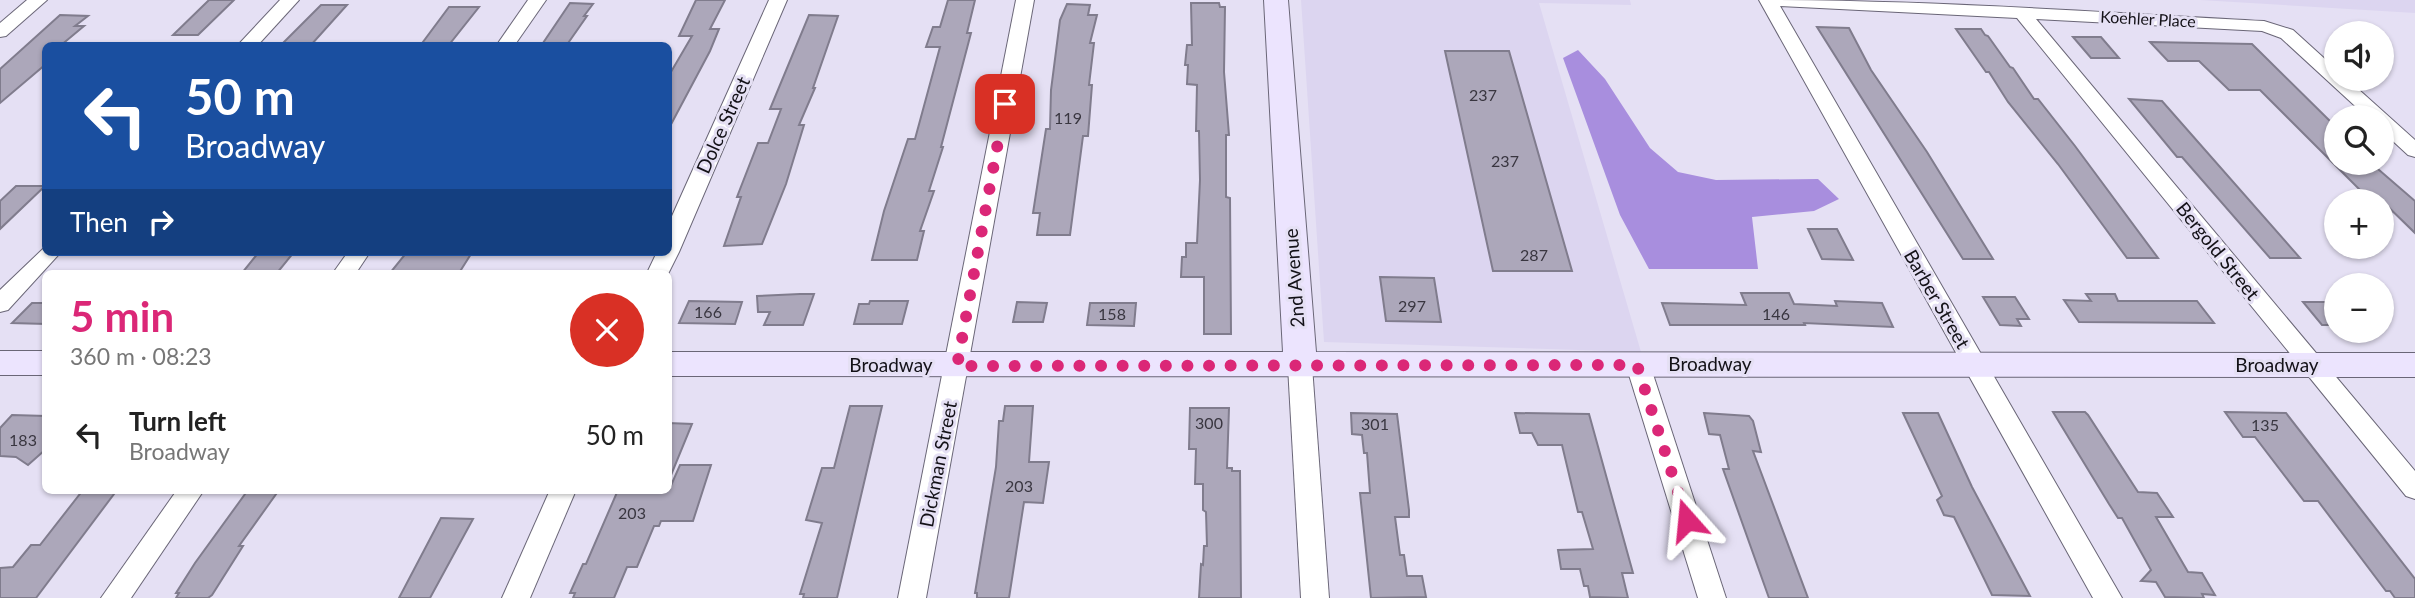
<!DOCTYPE html>
<meta charset="utf-8">
<style>
:root{--surface:#fff;--page:#f2f2f2;--text:#222;--muted:#767676;--accent:#db2777}
body{margin:0;font-family:Lato,sans-serif;background:var(--page);color:var(--text);height:100vh;display:flex;flex-direction:column;font-size:26px;white-space:nowrap}
*{box-sizing:border-box;margin:0}
p{font-size:23px;color:var(--muted)}
.icon{flex:none;width:38px;height:38px;fill:none;stroke:currentColor;stroke-width:2;stroke-linecap:round;stroke-linejoin:round}
.map{position:relative;flex:1;overflow:hidden}
.panel{position:absolute;left:42px;top:270px;width:630px;height:224px;display:flex;flex-direction:column;background:var(--surface);border-radius:10px;box-shadow:0 2px 5px #0004}
.panel>*{flex:none}
.hud{position:absolute;left:42px;top:42px;width:630px;height:214px;border-radius:10px;box-shadow:0 2px 5px #0004;background:#1a4fa0;color:#fff;overflow:hidden}
.fabs{position:absolute;left:2324px;top:21px;display:grid;gap:14px}
.fabs a{display:grid;place-items:center;width:70px;height:70px;border-radius:50%;background:var(--surface);box-shadow:0 2px 5px #0004;font-size:35px}
.pin{position:absolute;display:grid;place-items:center;width:60px;height:60px;color:#fff;margin:-30px;border-radius:14px;box-shadow:0 4px 10px #0006}
.me{position:absolute;width:77px;margin:-38px;rotate:342deg;stroke-linejoin:round;filter:drop-shadow(0 0 5px #0008)}
.turn{display:flex;align-items:center;gap:24px;height:147px;padding:0 28px;font-size:32px}
.turn .icon{width:91px;height:91px;stroke-width:2.5}
.turn b{display:block;font-size:49px;line-height:60px}
.then{display:flex;align-items:center;height:66px;padding:0 28px;background:#0003;gap:14px;font-size:26px}
.round{display:grid;place-items:center;flex:none;width:74px;height:74px;border-radius:37px;background:var(--page)}
.summary{display:flex;align-items:center;justify-content:space-between;height:119px;padding:0 28px}
h1{font-size:42px;font-weight:700;line-height:52px;color:var(--accent)}
ul{padding:0;list-style:none}
li{display:flex;align-items:center;gap:21px;height:91px;padding:0 28px}
li div{flex:1}
li b{display:block;font-size:26px}
li em{font-style:normal}
.map>svg:first-child{display:block}
</style>
<div class="map">
<svg width="2415" height="598" viewBox="0 0 2415 598">
<rect width="100%" height="100%" fill="#e5e0f4"/>
<g fill="#dcd5f0">
<polygon points="1301,0 1630,0 1631,5 1539,3 1641,352 1324,342"/>
<polygon points="2200,0 2415,0 2415,13"/>
</g>
<polygon fill="#a88ede" points="1578,50 1605,79 1650,148 1678,172 1716,180 1818,179 1839,199 1814,211 1752,217 1758,269 1649,269 1620,215 1563,58"/>
<g fill="#aca7ba" stroke="#807c8d" stroke-width="2">
<polygon points="209,0 234,0 198,35 173,35"/>
<polygon points="696,0 725,0 710,29 719,29 710,51 668,130 668,77 692,36 679,36"/>
<polygon points="948,0 975,0 967,33 971,33 941,147 943,147 929,191 934,191 920,231 924,231 917,260 872,260 884,211 908,139 915,139 940,47 926,47 933,27 940,27"/>
<polygon points="570,3 593,4 584,16 587,16 566,46 541,46"/>
<polygon points="1191,3 1219,3 1220,7 1225,7 1224,72 1229,135 1226,135 1226,197 1230,198 1231,334 1204,334 1204,277 1181,277 1182,257 1186,257 1186,243 1197,243 1200,180 1199,131 1196,131 1197,85 1187,84 1188,65 1185,65 1187,45 1192,45"/>
<polygon points="1067,4 1090,5 1088,15 1097,15 1090,43 1094,43 1089,85 1092,85 1088,136 1083,136 1070,235 1037,235 1040,213 1033,213 1046,129 1050,129 1051,90 1060,20"/>
<polygon points="321,5 347,5 311,45 281,45"/>
<polygon points="449,7 479,7 448,46 420,46"/>
<polygon points="60,15 88,16 75,26 84,26 60,46 46,46 46,64 0,103 0,69"/>
<polygon points="809,15 838,16 813,88 815,88 799,125 804,125 786,184 762,244 724,246 741,197 737,197 758,143 768,143 781,109 770,109"/>
<polygon points="1817,27 1849,28 1871,70 1927,152 1993,259 1963,259"/>
<polygon points="1956,29 1981,29 1985,35 1988,36 2010,67 2013,68 2034,99 2038,99 2075,146 2158,258 2127,258 2058,164 2008,102 1989,72 1986,72"/>
<polygon points="2073,37 2101,37 2119,58 2091,58"/>
<polygon points="2150,42 2252,44 2336,127 2336,163 2371,163 2415,201 2415,233 2376,195 2365,195 2260,90 2229,90 2199,61 2168,61"/>
<polygon points="1445,51 1509,51 1572,271 1493,271"/>
<polygon points="2129,99 2162,101 2300,258 2270,258 2182,157 2177,157"/>
<polygon points="16,186 45,186 0,229 0,201"/>
<polygon points="1808,229 1837,229 1853,260 1822,259"/>
<polygon points="259,252 294,252 277,273 242,273"/>
<polygon points="407,252 436,252 471,254 459,273 390,273"/>
<polygon points="1380,277 1434,278 1441,322 1386,321"/>
<polygon points="1741,293 1789,293 1794,304 1837,306 1835,301 1882,303 1893,327 1804,323 1805,325 1670,325 1662,303 1746,305"/>
<polygon points="800,294 814,294 803,325 764,325 770,312 758,312 757,296"/>
<polygon points="2086,294 2115,294 2118,301 2197,301 2214,323 2079,322 2064,300 2091,301"/>
<polygon points="1983,297 2015,297 2029,319 2017,319 2021,326 2000,325"/>
<polygon points="689,301 742,302 735,324 679,323"/>
<polygon points="870,301 908,301 902,324 854,324 859,304 869,304"/>
<polygon points="1017,302 1047,303 1043,322 1013,322"/>
<polygon points="2303,302 2336,302 2336,325 2322,325"/>
<polygon points="32,303 46,303 46,324 12,323"/>
<polygon points="1090,303 1136,303 1134,326 1087,325"/>
<polygon points="850,406 882,406 845,564 837,598 803,598 804,594 800,594 822,523 806,520 822,468 834,468"/>
<polygon points="1005,406 1033,406 1029,462 1049,462 1043,503 1024,502 1009,598 977,598 977,593 975,593 996,467 999,421 1003,421"/>
<polygon points="1190,408 1229,408 1227,468 1232,468 1232,471 1240,471 1241,598 1199,598 1201,564 1203,565 1204,546 1207,546 1206,512 1203,510 1203,484 1195,484 1196,449 1189,449"/>
<polygon points="2053,412 2085,412 2088,415 2138,492 2157,493 2173,517 2156,517 2188,572 2202,573 2215,595 2202,594 2204,598 2165,597 2156,582 2141,581 2151,570 2122,518 2118,518 2109,504"/>
<polygon points="2225,412 2286,413 2415,579 2415,598 2395,598 2390,591 2386,591 2318,501 2304,501 2255,437 2243,437"/>
<polygon points="1351,413 1397,414 1409,510 1409,517 1395,517 1400,555 1404,555 1407,576 1422,576 1426,597 1371,598 1360,493 1370,493 1367,453 1364,453 1362,435 1352,434"/>
<polygon points="1515,413 1589,414 1633,573 1622,573 1628,598 1590,597 1588,586 1584,586 1580,569 1561,569 1558,550 1593,549 1582,512 1578,512 1562,445 1538,445 1532,433 1520,433"/>
<polygon points="1704,413 1749,416 1753,421 1761,452 1753,451 1808,598 1769,598 1723,469 1729,469 1720,435 1709,434"/>
<polygon points="1903,413 1938,413 1972,487 2030,596 1992,595 1954,517 1944,515 1937,500 1942,496"/>
<polygon points="12,415 46,416 46,449 28,465 16,457 0,456 0,428"/>
<polygon points="668,423 692,424 669,480 668,480"/>
<polygon points="680,465 711,465 693,521 661,521 659,526 654,526 637,567 627,567 614,598 573,598 575,593 570,593 583,564 586,564 618,490 669,490"/>
<polygon points="83,490 117,490 36,598 0,598 0,568 13,567 31,545 40,545"/>
<polygon points="248,490 279,490 239,546 243,546 212,595 208,598 176,598 179,593 176,593 195,563"/>
<polygon points="441,518 473,519 430,598 399,598"/>
</g>
<g fill="none" stroke-linecap="round" stroke-linejoin="round">
<defs>
<g id="street">
<polygon points="27,0 47,0 6,36 0,37 0,23"/>
<polygon points="280,0 299,0 257,46 237,46"/>
<polygon points="528,0 546,0 514,46 496,46"/>
<polygon points="769,0 787,0 679,252 668,274 647,273 657,252 668,252 668,225"/>
<polygon points="1016,0 1034,0 926,598 898,598"/>
<path d="M1759 0C1928 0 2096 12 2264 21L2293 30 2336 69V79H2347L2415 140V157L2408 155 2382 131V117H2367L2281 38 2262 31 2036 19 2415 471V499L2406 496 2017 18 1780 6 2122 598H2093Z"/>
<polygon points="46,246 46,252 61,252 8,310 0,312 0,290"/>
<polygon points="348,252 370,252 356,273 333,273"/>
<polygon points="1638,356 1646,359 1650,365 1726,598 1698,598 1626,365 1630,359"/>
<polygon points="1300,357 1308,360 1312,366 1329,598 1301,598 1288,366 1292,360"/>
<polygon points="177,490 204,490 131,598 101,598"/>
<polygon points="550,490 576,490 530,598 502,598"/>
</g>
<g id="secondary">
<polygon points="1264,0 1288,0 1316,352 2415,353 2415,377 668,376 668,352 1283,352"/>
<rect x="0" y="351" width="46" height="24"/>
</g>
</defs>
<use href="#street" stroke="#6a6677" stroke-width="2"/>
<use href="#secondary" stroke="#6a6677" stroke-width="2"/>
<use href="#street" fill="#fff" fill-rule="evenodd"/>
<use href="#secondary" fill="#ece4fe" fill-rule="evenodd"/>
</g>
<g fill="none" stroke-linecap="round" stroke-linejoin="round">
<polyline stroke="#db2777" stroke-width="12" stroke-dasharray="0 21.6" points="1005,104 957,366 1637,365 1687,520"/>
</g>
<g text-anchor="middle" stroke-width="6" stroke-linejoin="round" paint-order="stroke">
<g font-size="16" fill="#131117" stroke="#e5e0f4">
<text transform="translate(2148 19) rotate(3)" y="6">Koehler Place</text>
</g>
<g font-size="16" fill="#393640">
<text x="1483" y="101">237</text>
<text x="1068" y="124">119</text>
<text x="1505" y="167">237</text>
<text x="1534" y="261">287</text>
<text x="1412" y="312">297</text>
<text x="708" y="318">166</text>
<text x="1112" y="320">158</text>
<text x="1776" y="320">146</text>
<text x="1209" y="429">300</text>
<text x="1375" y="430">301</text>
<text x="2265" y="431">135</text>
<text x="23" y="446">183</text>
<text x="1019" y="492">203</text>
<text x="632" y="519">203</text>
</g>
<g font-size="19" fill="#131117" stroke="#e5e0f4">
<text transform="translate(723 125) rotate(-66)" y="7">Dolce Street</text>
<text transform="translate(2218 251) rotate(51)" y="7">Bergold Street</text>
<text transform="translate(1294 278) rotate(-94)" y="7">2nd Avenue</text>
<text transform="translate(1937 299) rotate(60)" y="7">Barber Street</text>
<text x="1710" y="371">Broadway</text>
<text x="891" y="372">Broadway</text>
<text x="2277" y="372">Broadway</text>
<text transform="translate(938 464) rotate(-79)" y="7">Dickman Street</text>
</g>
</g>
</svg>
<div class="fabs">
<a><svg class="icon" aria-label="sound" viewBox="0 0 24 24"><path d="M4 9h4l5-4v14l-5-4H4zM17 9q2 3 0 6"/></svg></a>
<a><svg class="icon" aria-label="search" viewBox="0 0 24 24"><circle cx="10" cy="10" r="6"/><path d="M15 15l6 6"/></svg></a>
<a>+</a>
<a>−</a>
</div>
<div class="pin" style="left:1005px;top:104px;background:#d93025"><svg class="icon" aria-label="arrive" viewBox="0 0 24 24"><path d="M6 21V4h12l-3 4 3 4H6"/></svg></div>
<svg class="me" style="left:1687px;top:520px" viewBox="-20 -20 40 40"><path d="M0-17L14 15 0 8-14 15z" fill="#db2777" stroke="#fff" stroke-width="4"/></svg>
<div class="hud">
<div class="turn"><svg class="icon" aria-label="left" viewBox="0 0 24 24"><path d="M17 20v-9H6M10 6l-5 5 5 5"/></svg><div><b>50 m</b>Broadway</div></div>
<div class="then">Then<svg class="icon" aria-label="right" viewBox="0 0 24 24"><path d="M7 20v-9h11M14 6l5 5-5 5"/></svg></div>
</div>
<section class="panel">
<div class="summary"><div><h1>5 min</h1><p>360 m · 08:23</p></div><a class="round" style="background:#d93025;color:#fff"><svg class="icon" aria-label="close" viewBox="0 0 24 24"><path d="M6 6l12 12M18 6L6 18"/></svg></a></div>
<ul>
<li><svg class="icon" aria-label="left" viewBox="0 0 24 24"><path d="M17 20v-9H6M10 6l-5 5 5 5"/></svg><div><b>Turn left</b><p>Broadway</p></div><em>50 m</em></li>
</ul>
</section>
</div>
